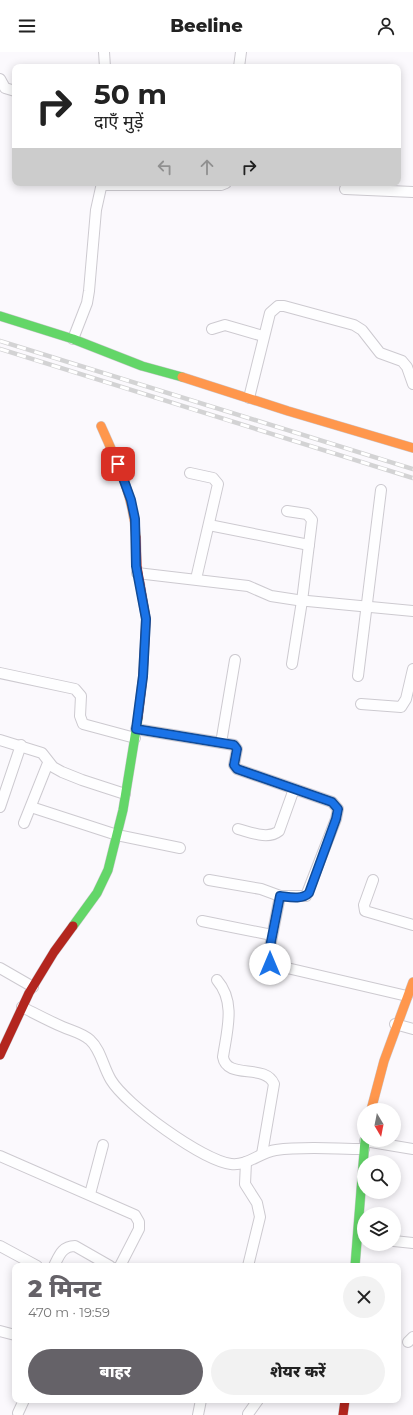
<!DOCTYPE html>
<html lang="hi">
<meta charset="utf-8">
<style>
:root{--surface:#fff;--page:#f2f2f2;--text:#222;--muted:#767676;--accent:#656268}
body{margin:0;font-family:Montserrat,"Noto Sans Devanagari",sans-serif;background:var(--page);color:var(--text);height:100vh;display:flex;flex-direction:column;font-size:15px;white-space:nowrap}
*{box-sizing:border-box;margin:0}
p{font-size:13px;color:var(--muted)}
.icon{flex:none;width:22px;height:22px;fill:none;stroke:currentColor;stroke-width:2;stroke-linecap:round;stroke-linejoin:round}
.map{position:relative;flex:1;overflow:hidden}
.panel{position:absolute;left:12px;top:1211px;width:389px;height:140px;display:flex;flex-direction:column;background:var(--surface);border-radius:8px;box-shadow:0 2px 10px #0003}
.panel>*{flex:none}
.hud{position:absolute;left:12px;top:12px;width:389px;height:122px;border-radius:8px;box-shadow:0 2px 10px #0003;background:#fff;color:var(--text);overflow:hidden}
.needle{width:26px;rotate:170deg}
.tools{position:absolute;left:357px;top:1051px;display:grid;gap:8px}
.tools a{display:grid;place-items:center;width:44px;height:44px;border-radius:50%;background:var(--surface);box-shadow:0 2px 10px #0003;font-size:20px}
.pin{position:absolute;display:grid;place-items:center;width:34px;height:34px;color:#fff;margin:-17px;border-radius:8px;box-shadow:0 2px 6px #0006}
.me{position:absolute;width:44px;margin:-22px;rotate:0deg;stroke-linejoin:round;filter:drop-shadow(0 0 3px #0008)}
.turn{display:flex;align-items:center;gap:14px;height:84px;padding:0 16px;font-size:18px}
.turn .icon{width:52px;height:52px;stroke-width:2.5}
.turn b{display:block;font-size:28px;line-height:34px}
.lanes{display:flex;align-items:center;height:38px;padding:0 16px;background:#0003;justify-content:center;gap:20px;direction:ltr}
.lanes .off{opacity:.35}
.round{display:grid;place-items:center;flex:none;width:42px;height:42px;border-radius:21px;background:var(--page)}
.summary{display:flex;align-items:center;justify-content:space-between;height:68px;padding:0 16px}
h1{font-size:24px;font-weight:800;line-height:30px;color:var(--accent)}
.cta{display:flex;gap:8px;margin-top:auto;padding:8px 16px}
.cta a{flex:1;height:46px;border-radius:24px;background:var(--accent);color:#fff;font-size:16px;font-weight:800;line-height:46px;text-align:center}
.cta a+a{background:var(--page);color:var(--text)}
header{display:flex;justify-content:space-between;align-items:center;height:52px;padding:0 16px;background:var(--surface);font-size:18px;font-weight:800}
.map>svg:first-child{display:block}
</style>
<header><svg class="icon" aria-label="menu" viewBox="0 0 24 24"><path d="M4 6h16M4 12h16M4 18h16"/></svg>Beeline<svg class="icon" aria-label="person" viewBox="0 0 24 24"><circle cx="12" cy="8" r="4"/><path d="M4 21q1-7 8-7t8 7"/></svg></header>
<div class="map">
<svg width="413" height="1363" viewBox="0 0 413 1363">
<rect width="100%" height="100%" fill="#fbf9fd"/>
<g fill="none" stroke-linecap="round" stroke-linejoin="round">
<defs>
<g id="street">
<polyline points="104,0 105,15"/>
<polyline points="239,15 241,0"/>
<polyline points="0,27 5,36 15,39"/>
<polyline points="102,133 221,133 226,131"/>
<polyline points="345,137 413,140"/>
<polyline points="212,277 225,273 263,284"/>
<polyline points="73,287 87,251 89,239 96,158 102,131"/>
<polyline points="249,346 270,261 278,254 284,254 354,273 362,278 380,301 402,309 407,315 413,332"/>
<polyline points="190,421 213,426 218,432 196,527"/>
<polyline points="287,459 307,462 312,468 302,549 292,612"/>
<polyline points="209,473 309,493"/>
<polyline points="137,521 248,534 271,544 297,548 413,559"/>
<polyline points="0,621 75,637 81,644 80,664 83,672 135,686"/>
<polyline points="358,624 381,438"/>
<polyline points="361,652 401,655 406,647 413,617"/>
<polyline points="136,677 234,693 237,697 234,713 237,717 332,750 338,757 336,767 306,844 280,844 261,837 209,828"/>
<polyline points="0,688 42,701 53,715 62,720 82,728 125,742"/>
<polyline points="221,691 235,608"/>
<polyline points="0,755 21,693"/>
<polyline points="31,755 117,783 180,796"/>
<polyline points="24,771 48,711"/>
<path d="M238 777C250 780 268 788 279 779L294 737"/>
<polyline points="373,828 364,853 365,859 413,873"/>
<polyline points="280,844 268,905 270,912 407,944"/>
<polyline points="202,869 272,883"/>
<polyline points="0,916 33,935"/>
<path d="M217 928C236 950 227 978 223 1005 227 1028 265 1011 274 1032L262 1102"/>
<path d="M22 955C36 962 49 969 63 975 72 979 82 981 90 988 101 998 103 1015 111 1028 126 1053 202 1108 231 1112 248 1114 260 1100 276 1098 305 1094 335 1097 364 1097"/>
<polyline points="395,972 413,977"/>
<polyline points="365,1089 413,1097"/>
<polyline points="0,1104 135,1163 139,1170 139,1177 120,1214"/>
<polyline points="246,1110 245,1132 257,1151 260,1165 248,1214"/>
<polyline points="90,1142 103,1093"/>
<polyline points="394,1189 413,1191"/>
<polyline points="0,1194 37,1214"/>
<path d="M54 1214C59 1204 62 1194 75 1194L110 1214"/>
<polyline points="0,1279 15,1283"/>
<polyline points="408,1290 413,1285"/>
<polyline points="18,1361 24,1348"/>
<polyline points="248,1362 258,1348"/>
<polyline points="198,1363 201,1348"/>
</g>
<g id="fast">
<polyline points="0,264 73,287 142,314 182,325"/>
<polyline points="73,874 97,841 108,818 123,758 138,666"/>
<polyline points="355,1214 365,1088"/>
</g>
<g id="slow">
<polyline points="182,325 288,359 413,396"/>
<path d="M101 374C117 410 134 445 136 485"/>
<polyline points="371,1058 384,1009 413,930"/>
</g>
<g id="jam">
<polyline points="136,485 137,514 146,567 143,624 138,666"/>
<polyline points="0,1003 29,941 54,900 73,874"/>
<polyline points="343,1363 345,1348"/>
</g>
</defs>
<use href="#street" stroke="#cdcad0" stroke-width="12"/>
<use href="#fast" stroke="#cdcad0" stroke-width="10"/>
<use href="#slow" stroke="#cdcad0" stroke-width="10"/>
<use href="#jam" stroke="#cdcad0" stroke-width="10"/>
<use href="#street" stroke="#fefeff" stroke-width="10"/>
<use href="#fast" stroke="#63d668" stroke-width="9"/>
<use href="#slow" stroke="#ff974d" stroke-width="9"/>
<use href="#jam" stroke="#b3261e" stroke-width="9"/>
<defs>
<g id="rail">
<polyline points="0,289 413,417"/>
<polyline points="0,297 413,426"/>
</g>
</defs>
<use href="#rail" stroke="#d3d3d4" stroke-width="4.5"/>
<use href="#rail" stroke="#fff" stroke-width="3" stroke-dasharray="9" stroke-linecap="butt"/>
</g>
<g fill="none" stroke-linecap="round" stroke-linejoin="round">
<defs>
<path id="route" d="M118 412 131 448 135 467 136 514 146 567 143 624 136 677 234 693 237 697 234 713 237 717 332 750 338 757 336 767 309 841C302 848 289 845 280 844L268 905 270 912"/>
</defs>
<use href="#route" stroke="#114b97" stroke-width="10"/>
<use href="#route" stroke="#1a73e8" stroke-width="7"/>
</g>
</svg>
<div class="tools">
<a><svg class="needle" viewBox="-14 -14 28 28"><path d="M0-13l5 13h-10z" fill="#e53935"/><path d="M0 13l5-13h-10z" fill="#767676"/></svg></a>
<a><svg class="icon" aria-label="search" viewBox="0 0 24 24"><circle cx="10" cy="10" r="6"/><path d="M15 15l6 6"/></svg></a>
<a><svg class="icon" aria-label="layers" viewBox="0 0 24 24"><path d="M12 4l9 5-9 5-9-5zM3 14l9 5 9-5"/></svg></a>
</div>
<div class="pin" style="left:118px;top:412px;background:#d93025"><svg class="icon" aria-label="arrive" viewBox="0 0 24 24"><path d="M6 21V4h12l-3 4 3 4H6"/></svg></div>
<svg class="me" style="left:270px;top:912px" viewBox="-20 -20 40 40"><circle r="19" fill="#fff"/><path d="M0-13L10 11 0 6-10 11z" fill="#1a73e8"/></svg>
<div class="hud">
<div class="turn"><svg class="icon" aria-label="right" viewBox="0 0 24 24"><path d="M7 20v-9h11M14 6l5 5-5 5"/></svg><div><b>50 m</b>दाएँ मुड़ें</div></div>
<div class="lanes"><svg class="icon off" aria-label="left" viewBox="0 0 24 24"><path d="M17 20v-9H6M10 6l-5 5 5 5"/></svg><svg class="icon off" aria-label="ahead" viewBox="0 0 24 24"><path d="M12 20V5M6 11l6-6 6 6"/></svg><svg class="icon" aria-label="right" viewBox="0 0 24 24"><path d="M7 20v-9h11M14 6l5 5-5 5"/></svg></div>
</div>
<section class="panel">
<div class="summary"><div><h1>2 मिनट</h1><p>470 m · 19:59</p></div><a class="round"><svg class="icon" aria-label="close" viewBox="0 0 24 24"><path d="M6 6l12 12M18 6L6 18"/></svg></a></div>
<div class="cta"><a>बाहर</a><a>शेयर करें</a></div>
</section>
</div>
